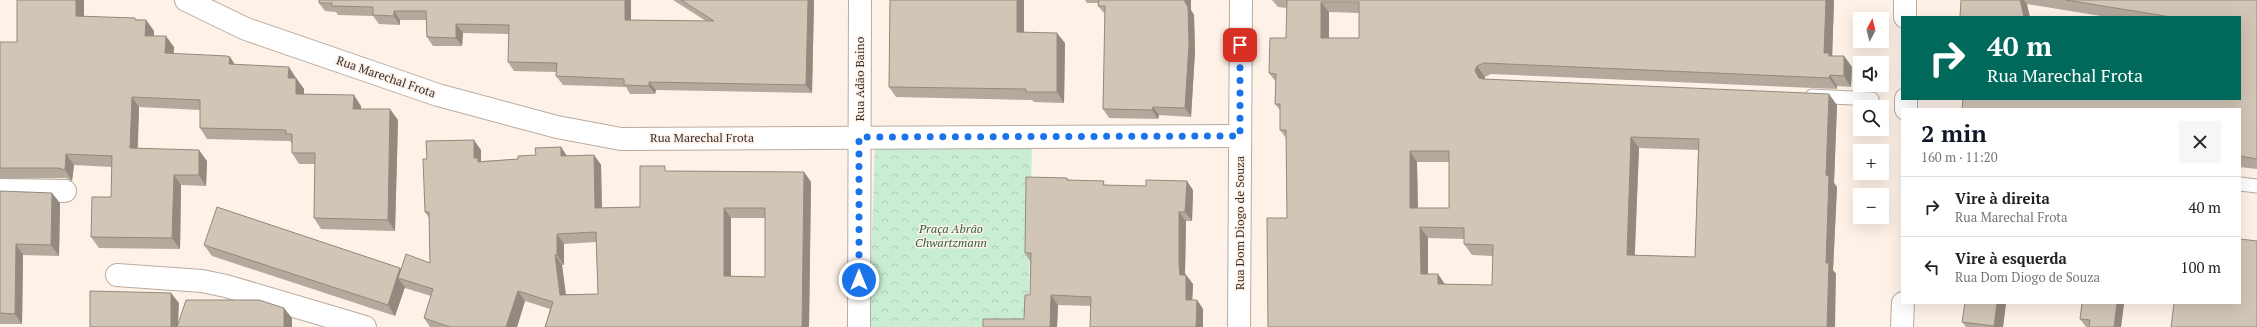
<!DOCTYPE html>
<html lang="pt">
<meta charset="utf-8">
<style>
:root{--surface:#fff;--page:#f6f6f6;--text:#222;--muted:#767676;--line:#e0e0e0;--accent:#111827}
body{margin:0;font-family:"PT Serif",serif;background:var(--page);color:var(--text);height:100vh;display:flex;flex-direction:column;font-size:15px;white-space:nowrap}
*{box-sizing:border-box;margin:0}
p{font-size:13px;color:var(--muted)}
.icon{flex:none;width:22px;height:22px;fill:none;stroke:currentColor;stroke-width:2;stroke-linecap:round;stroke-linejoin:round}
.map{position:relative;flex:1;overflow:hidden}
.drawer{position:absolute;left:1901px;top:108px;width:340px;height:196px;display:flex;flex-direction:column;background:var(--surface);border-radius:0px;box-shadow:0 4px 16px #0002}
.drawer>*{flex:none}
.guide{position:absolute;left:1901px;top:16px;width:340px;height:84px;border-radius:0px;box-shadow:0 4px 16px #0002;background:#00695c;color:#fff;overflow:hidden}
.needle{width:26px;rotate:7deg}
.tools{position:absolute;left:1853px;top:12px;display:grid;gap:8px}
.tools a{display:grid;place-items:center;width:36px;height:36px;border-radius:0px;background:var(--surface);box-shadow:0 4px 16px #0002;font-size:20px}
.pin{position:absolute;display:grid;place-items:center;width:34px;height:34px;color:#fff;margin:-17px;border-radius:8px;box-shadow:0 2px 6px #0006}
.me{position:absolute;width:44px;margin:-22px;rotate:0deg;stroke-linejoin:round;filter:drop-shadow(0 0 3px #0008)}
.turn{display:flex;align-items:center;gap:14px;height:84px;padding:0 20px;font-size:18px}
.turn .icon{width:52px;height:52px;stroke-width:2.5}
.turn b{display:block;font-size:28px;line-height:34px}
.round{display:grid;place-items:center;flex:none;width:42px;height:42px;border-radius:0px;background:var(--page)}
.overview{display:flex;align-items:center;justify-content:space-between;height:68px;padding:0 20px}
h1{font-size:24px;font-weight:600;line-height:30px;color:var(--accent)}
ul{padding:0;list-style:none}
li{display:flex;align-items:center;gap:12px;height:60px;padding:0 20px;border-top:1px solid var(--line)}
li div{flex:1}
li b{display:block;font-size:15px}
li em{font-style:normal}
.map>svg:first-child{display:block}
</style>
<div class="map">
<svg width="2257" height="327" viewBox="0 0 2257 327">
<defs>
<pattern id="park-crowns" width="20" height="18" patternUnits="userSpaceOnUse"><rect width="20" height="18" fill="#c9edd3"/><path d="M2 6a3 3 0 1 1 6 0M12 15a3 3 0 1 1 6 0" fill="none" stroke="#adccb5"/></pattern>
</defs>
<rect width="100%" height="100%" fill="#fef1e7"/>
<polygon fill="url(#park-crowns)" points="1032,143 1028,327 869,327 875,144"/>
<g fill="none" stroke-linecap="round" stroke-linejoin="round">
<defs>
<g id="service">
<polyline points="1812,96 1872,99"/>
<polyline points="2240,184 2257,186"/>
</g>
<g id="minor">
<polyline points="186,0 246,29 438,95 557,127 621,139 1240,136"/>
<polyline points="0,190 65,191"/>
<polyline points="117,275 202,281 226,286 365,327"/>
<polyline points="859,327 860,0"/>
</g>
<polyline id="tertiary" points="1239,327 1241,0"/>
<g id="secondary">
<polyline points="1905,0 1905,17"/>
<polyline points="1906,109 1906,99"/>
<polyline points="1902,327 1903,303"/>
</g>
</defs>
<use href="#service" stroke="#bbab9f" stroke-width="15"/>
<use href="#minor" stroke="#bbab9f" stroke-width="24"/>
<use href="#tertiary" stroke="#bbab9f" stroke-width="24"/>
<use href="#secondary" stroke="#bbab9f" stroke-width="24"/>
<use href="#service" stroke="#fff" stroke-width="13"/>
<use href="#minor" stroke="#fff" stroke-width="22"/>
<use href="#tertiary" stroke="#fff" stroke-width="22"/>
<use href="#secondary" stroke="#fff" stroke-width="22"/>
</g>
<g fill="#b4a99d" fill-rule="evenodd">
<polygon points="319,0 631,0 631,20 706,21 673,0 814,0 812,93 656,90 655,94 630,94 626,87 563,85 556,76 556,72 514,71 508,62 509,34 463,33 462,46 433,46 427,37 426,20 400,20 400,25 379,24 373,16 338,15 336,12 325,11 319,3"/>
<polygon points="890,0 1024,0 1024,32 1065,43 1064,103 1034,102 1032,100 896,97 889,87"/>
<polygon points="1085,0 1191,0 1191,10 1194,15 1195,52 1191,117 1159,115 1158,119 1109,118 1103,109 1105,14 1098,6 1098,3 1087,3"/>
<path d="M1272 0H1834L1832 56H1844L1852 67 1851 87 1837 86V89L1491 74 1485 77 1484 79 1837 105 1834 183 1837 187 1833 270 1836 274 1268 327 1287 218 1286 138 1280 130V110L1275 104 1276 82 1269 73 1286 38 1287 8 1278 7ZM1329 12 1359 13V38H1329ZM1639 148 1698 150 1695 257 1635 255ZM1417 162H1449V208H1418ZM1428 238 1464 239V244L1472 255 1493 256 1492 285 1445 284 1438 274H1428Z"/>
<polygon points="1961,0 2257,0 2257,169 2240,167 2240,17 2107,17 2027,4"/>
<polygon points="84,16 146,20 154,31 154,36 174,47 173,54 230,57 235,65 296,78 304,89 304,95 361,106 361,109 398,120 395,231 321,229 314,218 315,164 299,164 292,153 292,144 290,141 207,139 200,128 200,110 139,107 138,148 207,161 206,186 181,185 180,249 99,248 91,237 111,197 112,167 74,165 72,181 65,178 0,179 0,42 17,42"/>
<path d="M561 147 567 156 594 155 601 165 602 208 640 207 668 171 804 172 811 182 809 327H545L550 309 525 301 517 327H430L424 318 431 296 405 288V287L395 316 212 256 204 245 400 268 401 269 430 263 429 218 425 212 427 159 481 150V161L518 159 536 155ZM731 218H765V277L731 276ZM596 242 598 294H566L562 265H564V244Z"/>
<polygon points="1067,178 1069,180 1107,185 1193,190 1192,221 1186,221 1185,273 1186,275 1193,284 1192,300 1197,300 1203,309 1058,305 1057,327 983,327 1024,319 1030,295 1030,261 1025,253"/>
<polygon points="0,191 60,203 59,256 23,255 22,324 0,324"/>
<polygon points="1965,303 2006,303 2003,327 1966,327 1962,322"/>
<polygon points="2124,303 2121,327 2086,327 2080,319"/>
</g>
<g fill="#928a7f">
<polygon points="76,0 84,0 84,27 76,16"/>
<polygon points="625,0 631,0 631,28 625,20"/>
<polygon points="808,0 814,0 812,93 806,85"/>
<polygon points="1017,0 1024,0 1024,43 1017,32"/>
<polygon points="1185,0 1191,0 1191,10 1194,15 1195,52 1191,117 1185,108"/>
<polygon points="1826,0 1834,0 1832,61 1824,53"/>
<polygon points="2020,0 2024,0 2027,4 2030,17 2024,17"/>
<polygon points="1321,2 1329,12 1329,49 1321,38"/>
<polygon points="394,11 400,20 400,25 394,16"/>
<polygon points="146,20 154,31 153,47 145,36"/>
<polygon points="456,24 463,33 462,46 456,38"/>
<polygon points="1057,33 1065,43 1064,103 1057,92"/>
<polygon points="166,36 174,47 173,64 165,53"/>
<polygon points="1844,56 1852,67 1851,87 1844,76"/>
<polygon points="230,57 237,68 229,64"/>
<polygon points="1477,66 1485,77 1483,82 1479,78 1475,71"/>
<polygon points="289,67 296,78 296,89 288,78"/>
<polygon points="1830,75 1837,86 1837,89 1829,78"/>
<polygon points="296,78 304,89 304,105 296,94"/>
<polygon points="649,82 656,90 655,94 649,86"/>
<polygon points="1829,94 1837,105 1834,183 1837,187 1833,270 1836,274 1835,327 1827,327 1826,263 1826,175"/>
<polygon points="354,95 361,106 361,120 353,109"/>
<polygon points="132,97 139,107 137,158 130,148"/>
<polygon points="1153,107 1159,115 1158,119 1152,110"/>
<polygon points="390,109 398,120 395,231 388,220"/>
<polygon points="1631,137 1639,148 1634,266 1627,255"/>
<polygon points="474,140 481,150 481,166 474,158"/>
<polygon points="561,147 568,158 561,156"/>
<polygon points="199,150 207,161 206,186 199,175"/>
<polygon points="1410,151 1417,162 1418,219 1410,208"/>
<polygon points="66,154 74,165 72,181 65,170"/>
<polygon points="594,155 601,165 602,218 595,208"/>
<polygon points="804,172 811,182 809,327 802,327"/>
<polygon points="174,175 181,185 180,249 172,238"/>
<polygon points="1187,181 1193,190 1192,221 1185,212"/>
<polygon points="52,193 60,203 59,256 51,245"/>
<polygon points="724,208 731,218 731,286 724,276"/>
<polygon points="1179,212 1186,221 1185,273 1186,278 1186,275 1193,284 1192,309 1186,300 1180,275 1179,264"/>
<polygon points="1420,227 1428,238 1428,285 1421,274"/>
<polygon points="557,234 564,244 564,265 557,255"/>
<polygon points="16,244 23,255 22,324 15,314"/>
<polygon points="555,255 562,265 567,305 560,295"/>
<polygon points="400,268 407,278 398,278 405,287 395,316 388,305"/>
<polygon points="1438,274 1445,285 1438,284"/>
<polygon points="518,291 525,301 517,327 506,327"/>
<polygon points="171,293 179,303 178,327 171,327"/>
<polygon points="1051,295 1058,305 1057,327 1050,327"/>
<polygon points="1197,300 1203,309 1203,327 1196,327"/>
<polygon points="1997,303 2006,303 2003,327 1994,327 1994,326"/>
<polygon points="2117,303 2124,303 2121,327 2114,327"/>
<polygon points="284,308 292,318 292,327 284,327"/>
</g>
<g fill="#d1c5b6" stroke="#928a7f" fill-rule="evenodd">
<polygon points="17,0 76,0 76,16 135,18 135,20 146,20 145,36 166,36 165,53 227,56 230,57 229,64 289,67 288,78 296,78 296,94 354,95 353,109 390,109 388,220 314,218 315,153 292,153 292,134 286,134 286,130 200,128 200,100 132,97 130,148 199,150 199,175 174,175 172,238 91,237 92,197 111,197 112,156 66,154 65,170 58,168 0,168 0,42 17,42"/>
<polygon points="319,0 625,0 625,20 714,21 681,0 808,0 806,85 649,82 649,86 624,85 624,79 556,76 557,63 508,62 509,25 456,24 456,38 427,37 426,11 394,11 394,16 373,15 373,7 332,6 332,3 319,3"/>
<polygon points="890,0 1017,0 1017,32 1057,33 1057,92 1026,92 1026,89 889,87"/>
<polygon points="1099,0 1185,0 1185,2 1188,7 1189,44 1185,108 1153,107 1152,110 1103,109 1105,6 1098,6"/>
<path d="M1287 0H1826L1824 53H1829V56H1844V76L1830 75 1829 78 1484 63 1477 66 1475 71 1479 78 1483 79 1829 94 1826 175 1829 176 1826 263H1829L1827 327H1268L1267 218H1287L1286 130H1280V104H1275L1276 74 1269 73 1270 38H1286ZM1321 2H1359V38H1321ZM1631 137 1699 139 1695 257 1627 255ZM1410 151H1449V208H1410ZM1420 227 1464 228V244L1493 245 1492 285 1438 284V274H1421Z"/>
<polygon points="1961,0 2020,0 2024,17 1960,17"/>
<polygon points="2066,0 2257,0 2257,159 2240,156 2240,109 1962,109 1963,99 2240,99 2240,17 2171,17"/>
<path d="M474 140V158H478V162L518 159V156L536 155 535 148 561 147V156L594 155 595 208 640 207V166H665V171L804 172 802 327H545L553 302 518 291 506 327H450L424 318 433 289 398 278 406 254 430 263 429 212H425L423 159H427L426 141ZM724 208H765V277L724 276ZM596 232 598 294 560 295 555 255H557V234Z"/>
<polygon points="1026,177 1067,178 1067,180 1104,181 1103,185 1146,186 1146,180 1187,181 1185,212 1179,212 1179,264 1180,275 1186,275 1186,300 1197,300 1196,327 1090,327 1091,297 1051,295 1050,327 983,327 983,319 1024,319 1025,295 1030,295 1031,253 1025,253"/>
<polygon points="0,191 52,193 51,245 16,244 15,314 0,313"/>
<polygon points="217,207 400,268 388,305 204,245"/>
<polygon points="2240,239 2257,241 2257,327 2171,327 2174,303 2240,303"/>
<polygon points="90,291 171,293 171,327 90,327"/>
<polygon points="186,300 259,300 284,308 284,327 177,327"/>
<polygon points="1965,303 1997,303 1994,326 1962,322"/>
<polygon points="2082,303 2117,303 2114,327 2089,327 2090,320 2080,319"/>
</g>
<g fill="none" stroke-linecap="round" stroke-linejoin="round">
<polyline stroke="#1a73e8" stroke-width="7" stroke-dasharray="0 12.6" points="859,280 859,137 1240,136 1240,45"/>
</g>
<g text-anchor="middle" stroke-width="3" stroke-linejoin="round" paint-order="stroke">
<g font-size="12" fill="#352e2a" stroke="#fef1e7">
<text transform="translate(386 77) rotate(19)" y="4">Rua Marechal Frota</text>
<text transform="translate(860 79) rotate(-90)" y="4">Rua Adão Baino</text>
<text x="702" y="142">Rua Marechal Frota</text>
<text transform="translate(1240 223) rotate(-90)" y="4">Rua Dom Diogo de Souza</text>
</g>
<g font-size="12" font-style="italic" fill="#2b623f" stroke="#fef1e7">
<text x="951" y="233">Praça Abrão<tspan x="951" dy="14">Chwartzmann</tspan></text>
</g>
</g>
</svg>
<div class="tools">
<a><svg class="needle" viewBox="-14 -14 28 28"><path d="M0-13l5 13h-10z" fill="#e53935"/><path d="M0 13l5-13h-10z" fill="#767676"/></svg></a>
<a><svg class="icon" aria-label="sound" viewBox="0 0 24 24"><path d="M4 9h4l5-4v14l-5-4H4zM17 9q2 3 0 6"/></svg></a>
<a><svg class="icon" aria-label="search" viewBox="0 0 24 24"><circle cx="10" cy="10" r="6"/><path d="M15 15l6 6"/></svg></a>
<a>+</a>
<a>−</a>
</div>
<div class="pin" style="left:1240px;top:45px;background:#d93025"><svg class="icon" aria-label="arrive" viewBox="0 0 24 24"><path d="M6 21V4h12l-3 4 3 4H6"/></svg></div>
<svg class="me" style="left:859px;top:280px" viewBox="-20 -20 40 40"><circle r="17" fill="#1a73e8" stroke="#fff" stroke-width="3"/><path d="M0-11L8 9 0 5-8 9z" fill="#fff"/></svg>
<div class="guide">
<div class="turn"><svg class="icon" aria-label="right" viewBox="0 0 24 24"><path d="M7 20v-9h11M14 6l5 5-5 5"/></svg><div><b>40 m</b>Rua Marechal Frota</div></div>
</div>
<section class="drawer">
<div class="overview"><div><h1>2 min</h1><p>160 m · 11:20</p></div><a class="round"><svg class="icon" aria-label="close" viewBox="0 0 24 24"><path d="M6 6l12 12M18 6L6 18"/></svg></a></div>
<ul>
<li><svg class="icon" aria-label="right" viewBox="0 0 24 24"><path d="M7 20v-9h11M14 6l5 5-5 5"/></svg><div><b>Vire à direita</b><p>Rua Marechal Frota</p></div><em>40 m</em></li>
<li><svg class="icon" aria-label="left" viewBox="0 0 24 24"><path d="M17 20v-9H6M10 6l-5 5 5 5"/></svg><div><b>Vire à esquerda</b><p>Rua Dom Diogo de Souza</p></div><em>100 m</em></li>
</ul>
</section>
</div>
